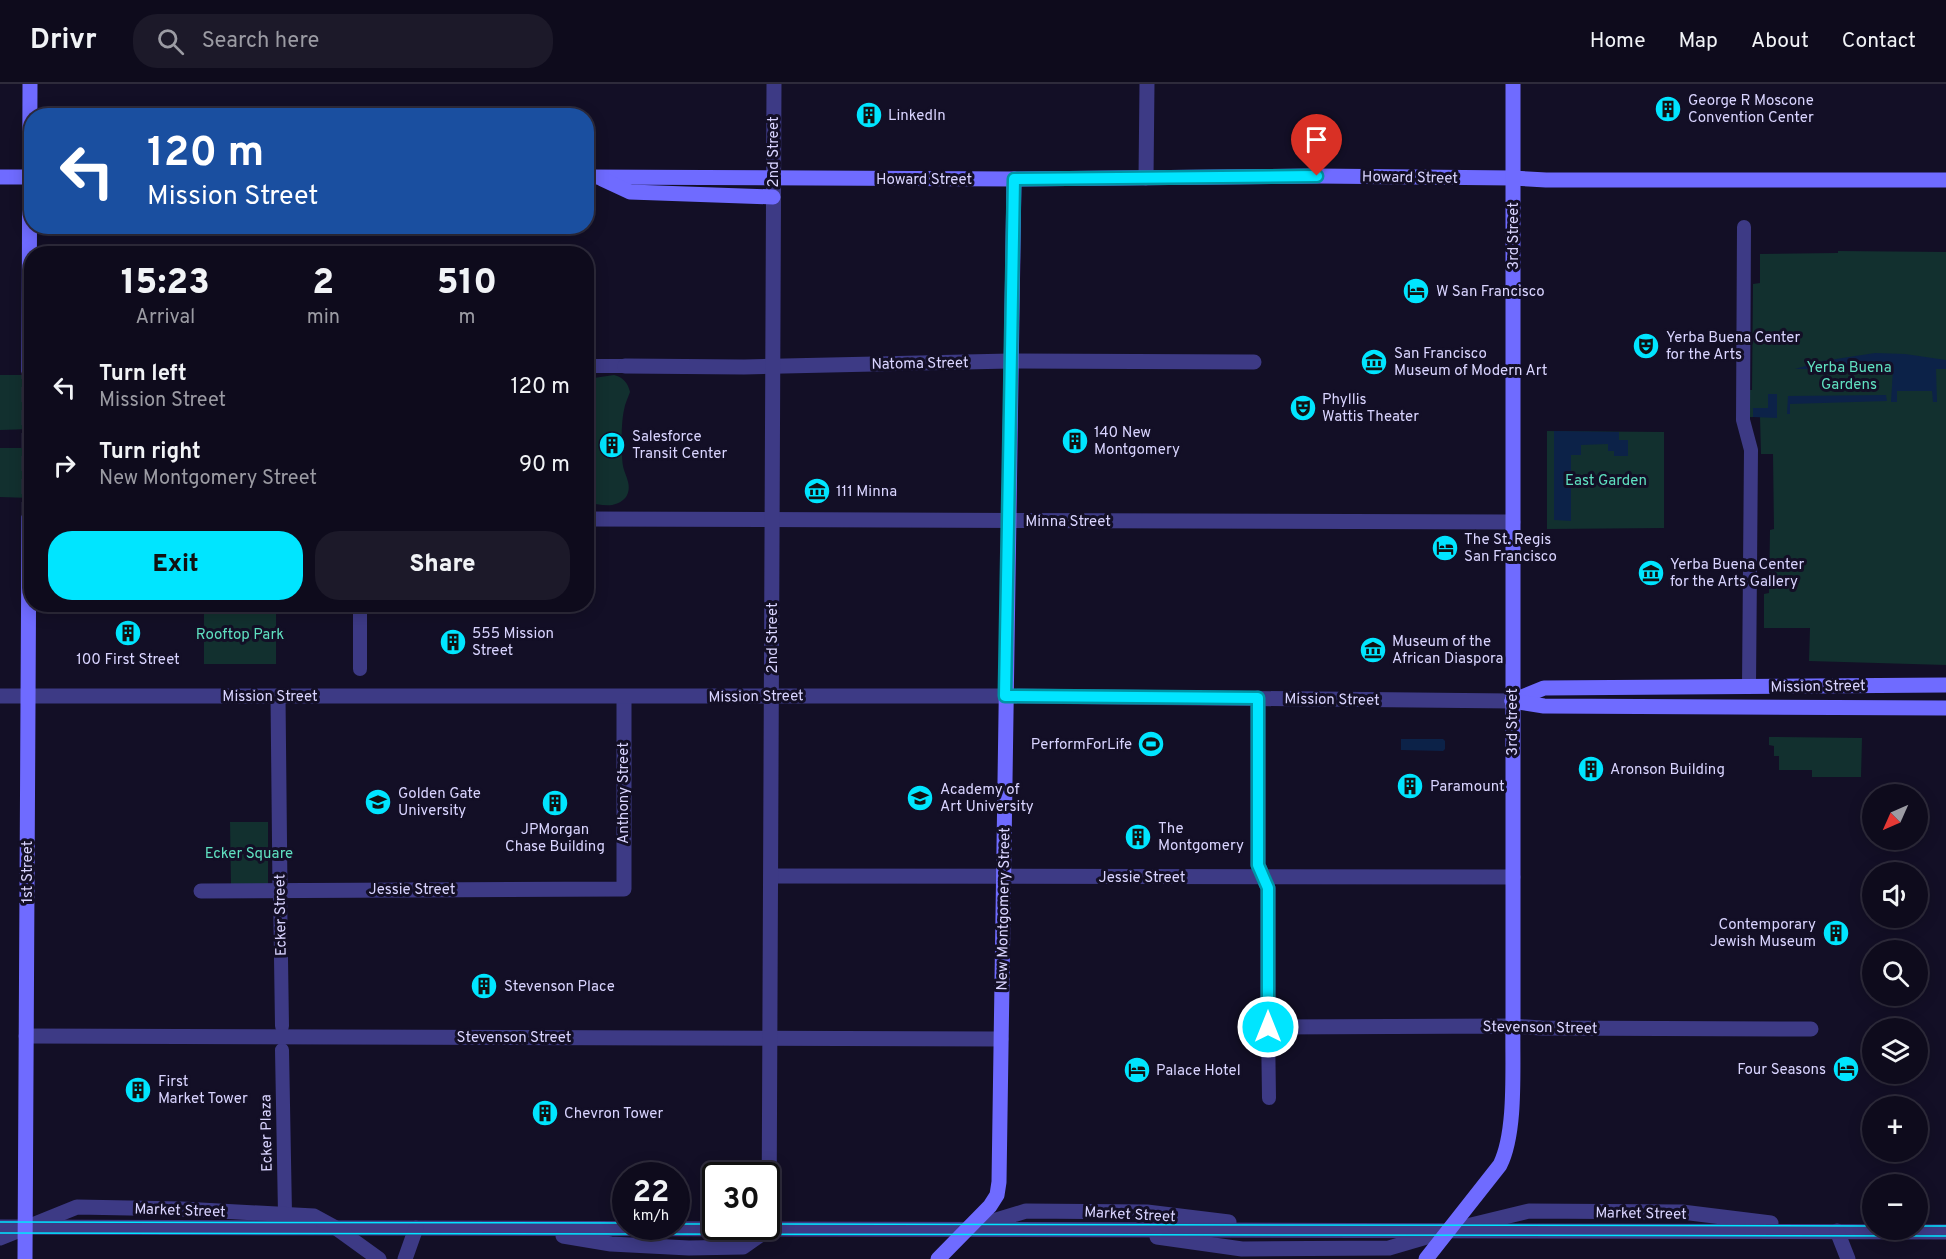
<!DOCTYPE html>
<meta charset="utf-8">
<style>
:root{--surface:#0e0b1c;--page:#1c1929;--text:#f1f3f6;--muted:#9b9ba3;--line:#2e2b3b;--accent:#00e5ff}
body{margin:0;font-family:Overpass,sans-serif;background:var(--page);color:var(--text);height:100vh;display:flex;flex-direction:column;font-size:22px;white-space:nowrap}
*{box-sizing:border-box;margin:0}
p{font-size:20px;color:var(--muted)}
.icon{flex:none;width:33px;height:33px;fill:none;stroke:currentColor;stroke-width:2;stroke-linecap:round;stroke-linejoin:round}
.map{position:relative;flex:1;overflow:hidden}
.sheet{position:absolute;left:24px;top:162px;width:570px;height:366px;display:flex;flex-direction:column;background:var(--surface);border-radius:24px;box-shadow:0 3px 15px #0003,0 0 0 2px var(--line)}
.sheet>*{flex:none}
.guide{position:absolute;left:24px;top:24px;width:570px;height:126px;border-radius:24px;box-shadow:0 3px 15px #0003,0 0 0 2px var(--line);background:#1a4fa0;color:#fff;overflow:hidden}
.needle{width:39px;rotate:225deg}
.tools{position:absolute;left:1862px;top:700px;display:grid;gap:12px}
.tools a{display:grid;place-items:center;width:66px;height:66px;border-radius:50%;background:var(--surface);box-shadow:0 3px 15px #0003,0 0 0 2px var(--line);font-size:30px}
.speed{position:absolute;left:612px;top:1078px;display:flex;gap:12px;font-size:30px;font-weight:700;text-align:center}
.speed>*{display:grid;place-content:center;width:78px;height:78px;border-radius:50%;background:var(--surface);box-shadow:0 3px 15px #0003,0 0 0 2px var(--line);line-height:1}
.speed small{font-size:15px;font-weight:400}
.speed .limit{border:3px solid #111;border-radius:9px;background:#fff;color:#111}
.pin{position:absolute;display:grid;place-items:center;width:51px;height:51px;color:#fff;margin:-62px -26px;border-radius:50% 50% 50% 0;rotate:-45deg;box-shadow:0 0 6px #0007}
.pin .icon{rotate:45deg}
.me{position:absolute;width:66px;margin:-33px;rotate:0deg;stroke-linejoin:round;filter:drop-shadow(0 0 4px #0008)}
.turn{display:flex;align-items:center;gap:21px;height:126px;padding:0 24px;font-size:27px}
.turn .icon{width:78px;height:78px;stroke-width:2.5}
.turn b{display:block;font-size:42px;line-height:51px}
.eta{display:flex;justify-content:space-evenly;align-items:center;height:102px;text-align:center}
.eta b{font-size:36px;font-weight:800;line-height:42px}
.button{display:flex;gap:12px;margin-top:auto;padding:12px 24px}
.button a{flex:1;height:69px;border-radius:24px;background:var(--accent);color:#111;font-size:24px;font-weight:800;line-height:69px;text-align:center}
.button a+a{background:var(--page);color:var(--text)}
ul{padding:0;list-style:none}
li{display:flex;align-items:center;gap:18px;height:78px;padding:0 24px}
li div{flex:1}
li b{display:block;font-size:22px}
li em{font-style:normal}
header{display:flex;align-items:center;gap:36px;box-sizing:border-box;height:84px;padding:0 30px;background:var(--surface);border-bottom:2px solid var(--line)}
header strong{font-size:28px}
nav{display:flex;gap:33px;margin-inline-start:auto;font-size:21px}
.search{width:420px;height:54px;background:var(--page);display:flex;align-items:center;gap:15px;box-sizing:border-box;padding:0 21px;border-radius:24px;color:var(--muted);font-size:22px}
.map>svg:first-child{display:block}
</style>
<header>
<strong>Drivr</strong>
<div class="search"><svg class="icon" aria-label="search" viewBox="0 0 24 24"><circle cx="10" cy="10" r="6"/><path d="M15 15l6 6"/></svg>Search here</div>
<nav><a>Home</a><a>Map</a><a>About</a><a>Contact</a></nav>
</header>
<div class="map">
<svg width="1946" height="1175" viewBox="0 0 1946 1175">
<rect width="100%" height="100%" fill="#130f26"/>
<g fill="#12302f">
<polygon points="1838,167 1946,168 1946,581 1809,577 1810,544 1764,544 1764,510 1769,509 1770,446 1774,445 1773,370 1761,370 1760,333 1749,333 1749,306 1752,306 1753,200 1760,199 1760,170 1838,169"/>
<polygon points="0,291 31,291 31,345 0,346"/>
<path d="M614 291C623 293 628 299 630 308 628 314 625 319 624 326 621 339 621 368 623 382 625 392 633 402 626 413 615 426 600 420 587 419V295Z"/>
<polygon points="1547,347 1664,348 1664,444 1547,445"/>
<polygon points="0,364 31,364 31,414 0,413"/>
<rect x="204" y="521" width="72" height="59"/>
<polygon points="1769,653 1862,654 1861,693 1812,693 1812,686 1779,686 1779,672 1774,672 1774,662 1769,661"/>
<polygon points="230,738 268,738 268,800 231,800"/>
</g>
<g fill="#0c2248">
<polygon points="1875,269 1905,270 1946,276 1946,285 1936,285 1937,318 1933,318 1932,307 1897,307 1897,318 1891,318 1893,285 1795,285 1823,277"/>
<polygon points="1768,310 1777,310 1777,334 1753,333 1753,324 1768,324"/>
<polygon points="1886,311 1887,317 1790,320 1790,330 1787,330 1788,312"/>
<polygon points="1554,347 1619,348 1619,356 1628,356 1628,372 1614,372 1614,367 1608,367 1608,360 1581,361 1581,371 1571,371 1571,388 1575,388 1575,404 1571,404 1571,437 1554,436"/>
<polygon points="1401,655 1443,655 1445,657 1445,665 1443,667 1401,666"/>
</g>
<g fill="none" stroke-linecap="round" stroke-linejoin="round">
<polyline stroke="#312d47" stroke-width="15" stroke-dasharray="15 8" stroke-linecap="butt" points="29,433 29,287"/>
<g stroke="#3d3a85" stroke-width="14">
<polyline points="1744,143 1743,336 1751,366 1749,602"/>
<polyline points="586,282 625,282"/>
<polyline points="360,520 360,585"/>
<polyline points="280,806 282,942"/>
<polyline points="1268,943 1269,1014"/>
<polyline points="282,966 285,1130"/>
</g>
<g stroke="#3d3a85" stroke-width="15">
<polyline points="625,282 744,283 1010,277 1254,278"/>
<polyline points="586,435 1513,438"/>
<polyline points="278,612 280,806"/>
<polyline points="1258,614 1258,781 1268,804 1268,943 1513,942 1541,944 1811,945"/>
<polyline points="771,792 1513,793"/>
<polyline points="201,807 624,805 624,613"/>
<polyline points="26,952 1001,955"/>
</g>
<g stroke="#3d3a85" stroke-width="15">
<polyline points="1146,94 1147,0"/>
<polyline points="0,612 1005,612 1512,617"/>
<polyline points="980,1141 1026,1127 1147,1128 1229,1138"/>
<polyline points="1471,1141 1529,1127 1682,1128 1771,1139"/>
<polyline points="0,1143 1946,1148"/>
<polyline points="769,1145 774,0"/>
<polyline points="1837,1147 1848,1175"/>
<polyline points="563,1152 611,1160 689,1164 743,1163 769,1145"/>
<polyline points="1157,1153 1242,1165 1389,1164 1430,1152"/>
<polyline points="0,1154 77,1123 182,1125 314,1132 336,1144 379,1175"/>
<polyline points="405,1175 416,1144"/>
</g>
<g stroke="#6f6bff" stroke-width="15">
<polyline points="0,93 32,93"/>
<polyline points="586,93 1014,95 1317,92 1513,94 1546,96 1946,96"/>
<polyline points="602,95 630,108 773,113"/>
<polyline points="29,287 30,0"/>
<polyline points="1512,617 1544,604 1946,601"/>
<polyline points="1512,617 1544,622 1946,624"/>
<polyline points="25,1175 29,433"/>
<polyline points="938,1175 990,1122 997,1111 999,1098 1014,95"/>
<path d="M1426 1175 1500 1081C1517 1047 1512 980 1513 942V0"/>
</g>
<g stroke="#00e5ff" stroke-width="1.5">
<polyline points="0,1138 626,1139"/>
<polyline points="676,1140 716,1140"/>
<polyline points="766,1140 1872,1142"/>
<polyline points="1917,1142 1946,1142"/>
<polyline points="0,1149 1946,1152"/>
</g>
</g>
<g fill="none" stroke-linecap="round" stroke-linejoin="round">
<defs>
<polyline id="route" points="1268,943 1268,804 1258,781 1258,614 1005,612 1014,95 1317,92"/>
</defs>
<use href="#route" stroke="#0095a6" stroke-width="15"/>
<use href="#route" stroke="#00e5ff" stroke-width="10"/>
</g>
<defs>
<symbol id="building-disc" viewBox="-11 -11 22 22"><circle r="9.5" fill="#00e5ff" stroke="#130f26"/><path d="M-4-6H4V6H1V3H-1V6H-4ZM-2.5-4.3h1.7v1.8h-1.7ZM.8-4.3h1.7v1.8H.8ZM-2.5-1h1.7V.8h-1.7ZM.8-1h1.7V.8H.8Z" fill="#111"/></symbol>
<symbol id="hotel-disc" viewBox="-11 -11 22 22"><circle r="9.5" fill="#00e5ff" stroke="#130f26"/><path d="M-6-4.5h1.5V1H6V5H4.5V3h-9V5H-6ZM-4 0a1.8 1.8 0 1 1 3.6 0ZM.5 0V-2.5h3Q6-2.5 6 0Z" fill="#111"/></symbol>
<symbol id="theatre-disc" viewBox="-11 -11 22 22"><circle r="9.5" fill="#00e5ff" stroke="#130f26"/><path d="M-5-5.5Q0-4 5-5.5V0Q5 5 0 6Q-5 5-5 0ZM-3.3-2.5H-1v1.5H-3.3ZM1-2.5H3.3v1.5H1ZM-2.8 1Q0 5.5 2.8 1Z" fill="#111"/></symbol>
<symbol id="museum-disc" viewBox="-11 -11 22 22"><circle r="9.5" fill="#00e5ff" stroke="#130f26"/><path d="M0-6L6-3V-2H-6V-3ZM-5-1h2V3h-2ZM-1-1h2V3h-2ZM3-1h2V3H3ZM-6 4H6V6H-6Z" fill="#111"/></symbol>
<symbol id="stadium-disc" viewBox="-11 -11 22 22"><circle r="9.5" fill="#00e5ff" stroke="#130f26"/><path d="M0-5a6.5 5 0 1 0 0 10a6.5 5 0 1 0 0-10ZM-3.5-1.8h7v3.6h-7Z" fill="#111"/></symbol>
<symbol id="university-disc" viewBox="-11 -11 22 22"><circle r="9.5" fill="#00e5ff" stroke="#130f26"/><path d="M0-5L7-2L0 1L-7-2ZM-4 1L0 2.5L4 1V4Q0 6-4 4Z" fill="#111"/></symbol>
</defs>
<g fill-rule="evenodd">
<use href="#building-disc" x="1653" y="10" width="30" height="30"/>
<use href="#building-disc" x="854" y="16" width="30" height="30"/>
<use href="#hotel-disc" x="1401" y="192" width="30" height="30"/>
<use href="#theatre-disc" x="1631" y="247" width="30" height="30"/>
<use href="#museum-disc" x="1359" y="263" width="30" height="30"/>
<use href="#theatre-disc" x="1288" y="309" width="30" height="30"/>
<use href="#building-disc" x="1060" y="342" width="30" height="30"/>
<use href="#building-disc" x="597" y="346" width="30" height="30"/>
<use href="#museum-disc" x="802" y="392" width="30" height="30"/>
<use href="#hotel-disc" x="1430" y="449" width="30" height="30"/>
<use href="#museum-disc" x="1636" y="474" width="30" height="30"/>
<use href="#building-disc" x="113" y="534" width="30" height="30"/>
<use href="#building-disc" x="438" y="543" width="30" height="30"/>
<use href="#museum-disc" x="1358" y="551" width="30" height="30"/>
<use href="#stadium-disc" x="1136" y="645" width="30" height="30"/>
<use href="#building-disc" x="1576" y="670" width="30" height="30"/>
<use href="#building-disc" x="1395" y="687" width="30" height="30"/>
<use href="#university-disc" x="905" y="699" width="30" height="30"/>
<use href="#university-disc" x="363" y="703" width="30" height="30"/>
<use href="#building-disc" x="540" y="704" width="30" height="30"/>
<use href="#building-disc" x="1123" y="738" width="30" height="30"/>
<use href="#building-disc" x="1821" y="834" width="30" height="30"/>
<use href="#building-disc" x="469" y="887" width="30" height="30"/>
<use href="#hotel-disc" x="1831" y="970" width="30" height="30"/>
<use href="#hotel-disc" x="1122" y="971" width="30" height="30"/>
<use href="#building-disc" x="123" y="991" width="30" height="30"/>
<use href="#building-disc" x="530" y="1014" width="30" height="30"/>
</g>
<g text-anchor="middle" stroke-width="6" stroke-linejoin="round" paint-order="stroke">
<g font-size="15" fill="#d9d4ff" stroke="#130f26" text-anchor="start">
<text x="1688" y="21">George R Moscone<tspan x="1688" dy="17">Convention Center</tspan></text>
<text x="888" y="36">LinkedIn</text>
<text x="1436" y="212">W San Francisco</text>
<text x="1666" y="258">Yerba Buena Center<tspan x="1666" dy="17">for the Arts</tspan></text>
<text x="1394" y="274">San Francisco<tspan x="1394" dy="17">Museum of Modern Art</tspan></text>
<text x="1322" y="320">Phyllis<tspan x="1322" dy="17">Wattis Theater</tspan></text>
<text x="1094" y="353">140 New<tspan x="1094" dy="17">Montgomery</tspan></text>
<text x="632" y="357">Salesforce<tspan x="632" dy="17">Transit Center</tspan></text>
<text x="836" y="412">111 Minna</text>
<text x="1464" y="460">The St. Regis<tspan x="1464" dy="17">San Francisco</tspan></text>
<text x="1670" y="485">Yerba Buena Center<tspan x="1670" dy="17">for the Arts Gallery</tspan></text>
<text x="472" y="554">555 Mission<tspan x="472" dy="17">Street</tspan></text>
<text x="1392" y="562">Museum of the<tspan x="1392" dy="17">African Diaspora</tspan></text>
<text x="128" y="580" text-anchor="middle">100 First Street</text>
<text x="1132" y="665" text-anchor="end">PerformForLife</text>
<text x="1610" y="690">Aronson Building</text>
<text x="1430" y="707">Paramount</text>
<text x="940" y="710">Academy of<tspan x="940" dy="17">Art University</tspan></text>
<text x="398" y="714">Golden Gate<tspan x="398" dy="17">University</tspan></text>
<text x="1158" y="749">The<tspan x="1158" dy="17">Montgomery</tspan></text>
<text x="555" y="750" text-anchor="middle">JPMorgan<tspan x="555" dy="17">Chase Building</tspan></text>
<text x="1816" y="845" text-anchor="end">Contemporary<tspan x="1816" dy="17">Jewish Museum</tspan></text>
<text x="504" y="907">Stevenson Place</text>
<text x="1826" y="990" text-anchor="end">Four Seasons</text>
<text x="1156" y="991">Palace Hotel</text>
<text x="158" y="1002">First<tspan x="158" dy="17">Market Tower</tspan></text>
<text x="564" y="1034">Chevron Tower</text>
</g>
<g font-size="15" fill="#d9d4ff" stroke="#130f26">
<text transform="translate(773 68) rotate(-90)" y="5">2nd Street</text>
<text transform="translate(1410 93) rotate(1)" y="5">Howard Street</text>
<text x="924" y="100">Howard Street</text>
<text transform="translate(1513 152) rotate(-90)" y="5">3rd Street</text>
<text transform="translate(920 279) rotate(-1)" y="5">Natoma Street</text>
<text x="1068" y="442">Minna Street</text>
<text transform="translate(772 554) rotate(-90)" y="5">2nd Street</text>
<text transform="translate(1818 602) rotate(-1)" y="5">Mission Street</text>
<text x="270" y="617">Mission Street</text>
<text transform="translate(756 612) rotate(-1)" y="5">Mission Street</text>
<text transform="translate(1332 615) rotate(1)" y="5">Mission Street</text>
<text transform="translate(1512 638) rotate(-90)" y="5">3rd Street</text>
<text transform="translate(623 709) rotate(-90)" y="5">Anthony Street</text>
<text transform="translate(27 788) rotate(-90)" y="5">1st Street</text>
<text x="1142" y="798">Jessie Street</text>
<text x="412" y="810">Jessie Street</text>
<text transform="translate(1003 825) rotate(-89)" y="5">New Montgomery Street</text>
<text transform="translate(280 831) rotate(-91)" y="5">Ecker Street</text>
<text transform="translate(1540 943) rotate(1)" y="5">Stevenson Street</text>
<text x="514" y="958">Stevenson Street</text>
<text transform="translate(266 1049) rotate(-91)" y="5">Ecker Plaza</text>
<text transform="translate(180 1126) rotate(2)" y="5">Market Street</text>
<text transform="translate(1641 1129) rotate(1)" y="5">Market Street</text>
<text transform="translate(1130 1130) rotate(3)" y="5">Market Street</text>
</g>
<g font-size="15" fill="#5fe0c0" stroke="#130f26">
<text x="1849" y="288">Yerba Buena<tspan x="1849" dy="17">Gardens</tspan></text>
<text x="1606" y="401">East Garden</text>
<text x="240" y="555">Rooftop Park</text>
<text x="249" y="774">Ecker Square</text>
</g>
</g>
</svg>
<div class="tools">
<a><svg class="needle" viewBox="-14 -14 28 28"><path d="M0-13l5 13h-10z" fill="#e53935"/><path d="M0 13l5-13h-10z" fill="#9b9ba3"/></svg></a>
<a><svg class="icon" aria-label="sound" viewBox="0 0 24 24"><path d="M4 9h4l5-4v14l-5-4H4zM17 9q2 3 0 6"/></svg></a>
<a><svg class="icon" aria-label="search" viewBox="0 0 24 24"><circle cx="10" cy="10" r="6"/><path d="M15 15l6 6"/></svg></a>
<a><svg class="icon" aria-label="layers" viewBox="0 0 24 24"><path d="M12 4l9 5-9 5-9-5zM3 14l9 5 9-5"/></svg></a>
<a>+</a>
<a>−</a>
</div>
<div class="speed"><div>22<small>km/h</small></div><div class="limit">30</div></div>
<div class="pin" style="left:1317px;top:92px;background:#d93025"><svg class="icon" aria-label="arrive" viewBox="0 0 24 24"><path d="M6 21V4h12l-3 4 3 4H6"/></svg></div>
<svg class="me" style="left:1268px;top:943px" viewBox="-20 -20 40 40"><circle r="17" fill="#00e5ff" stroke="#fff" stroke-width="3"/><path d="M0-11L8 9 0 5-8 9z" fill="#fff"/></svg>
<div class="guide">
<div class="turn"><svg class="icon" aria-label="left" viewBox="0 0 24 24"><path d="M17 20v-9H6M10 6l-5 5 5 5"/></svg><div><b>120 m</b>Mission Street</div></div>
</div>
<section class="sheet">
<div class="eta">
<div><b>15:23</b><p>Arrival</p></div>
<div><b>2</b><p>min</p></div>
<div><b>510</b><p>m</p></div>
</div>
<ul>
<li><svg class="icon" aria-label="left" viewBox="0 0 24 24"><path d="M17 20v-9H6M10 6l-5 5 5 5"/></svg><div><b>Turn left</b><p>Mission Street</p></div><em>120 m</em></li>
<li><svg class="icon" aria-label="right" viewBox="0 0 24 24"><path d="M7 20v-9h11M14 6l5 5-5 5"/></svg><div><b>Turn right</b><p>New Montgomery Street</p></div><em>90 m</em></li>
</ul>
<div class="button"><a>Exit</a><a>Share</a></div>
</section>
</div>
